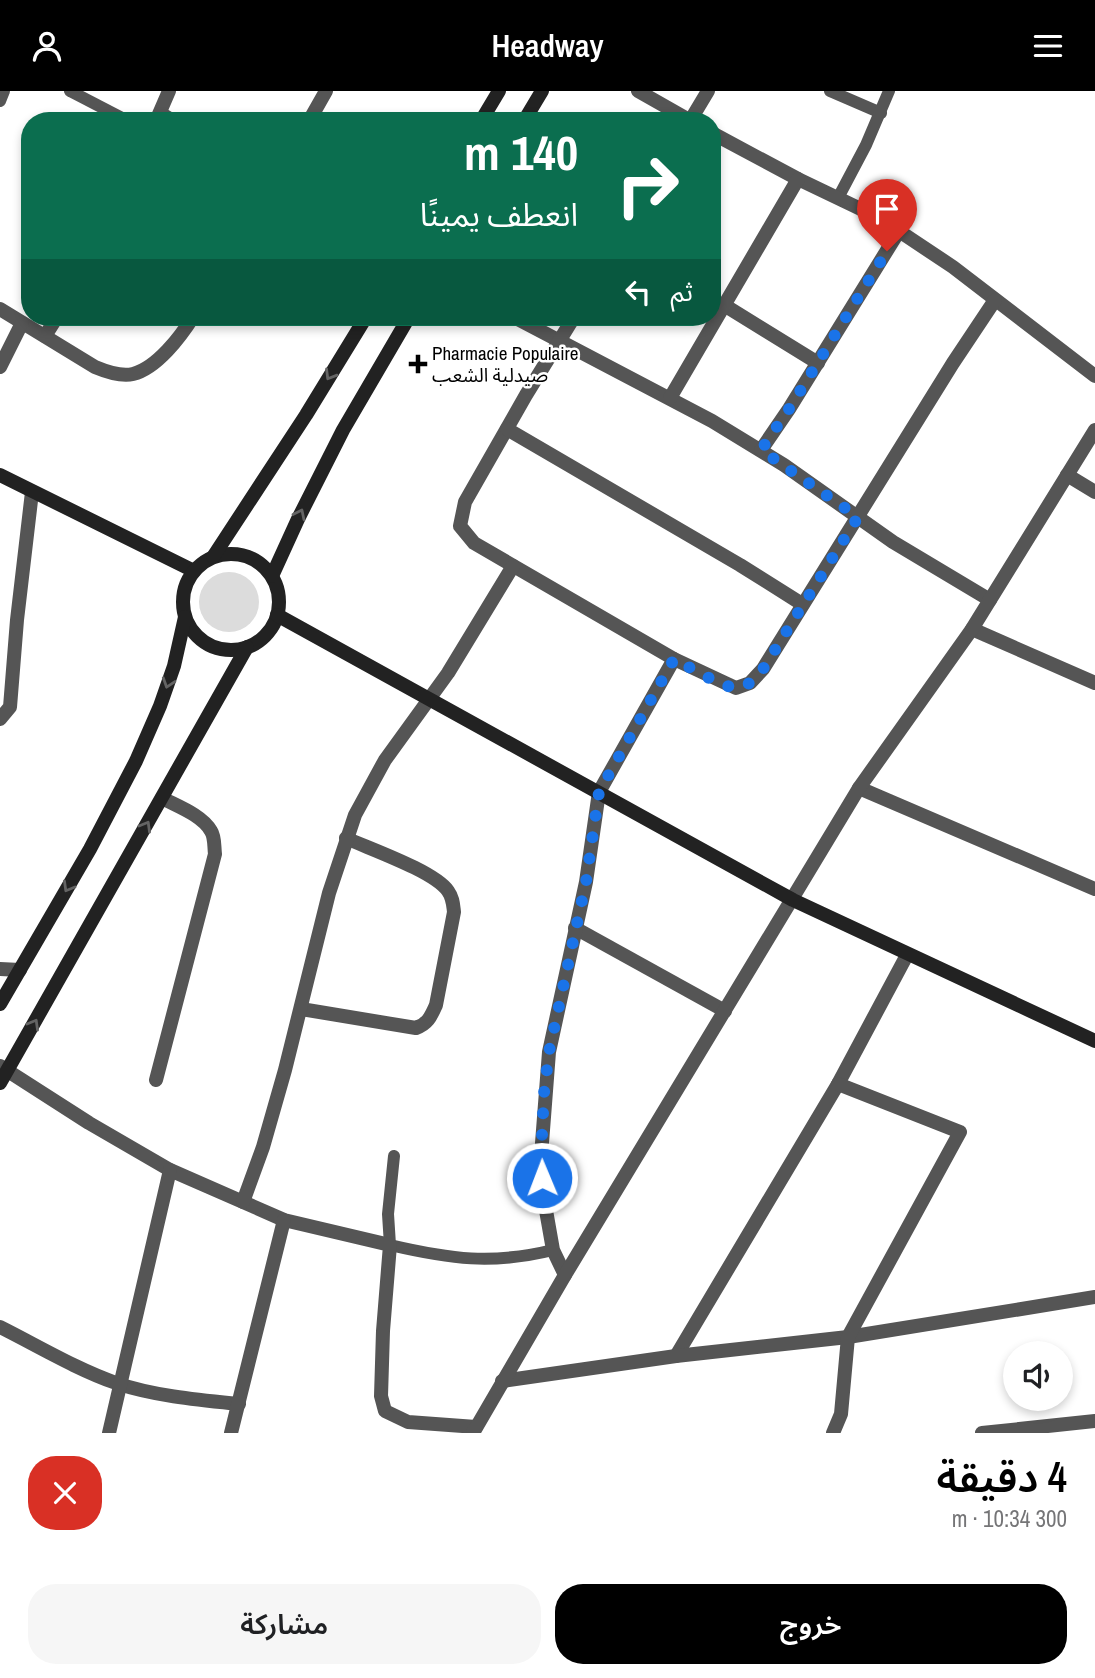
<!DOCTYPE html>
<html lang="ar">
<meta charset="utf-8">
<style>
:root{--surface:#fff;--page:#f6f6f6;--text:#202124;--muted:#757577;--accent:#000}
body{margin:0;font-family:"Archivo Narrow","Noto Sans Arabic",sans-serif;background:var(--page);color:var(--text);direction:rtl;height:100vh;display:flex;flex-direction:column;font-size:26px;white-space:nowrap}
*{box-sizing:border-box;margin:0}
p{font-size:23px;color:var(--muted)}
.icon{flex:none;width:38px;height:38px;fill:none;stroke:currentColor;stroke-width:2;stroke-linecap:round;stroke-linejoin:round}
.map{position:relative;height:1342px;overflow:hidden;direction:ltr}
.details{display:flex;flex-direction:column;background:var(--surface);flex:1}
.details>*{flex:none}
.banner{position:absolute;left:21px;top:21px;width:700px;height:214px;border-radius:28px;box-shadow:0 4px 10px #0003;direction:rtl;background:#0b6e4f;color:#fff;overflow:hidden}
.tools{position:absolute;left:1003px;top:1250px;display:grid;gap:14px}
.tools a{display:grid;place-items:center;width:70px;height:70px;border-radius:50%;background:var(--surface);box-shadow:0 4px 10px #0003;font-size:35px}
.pin{position:absolute;display:grid;place-items:center;width:60px;height:60px;color:#fff;margin:-72px -30px;border-radius:50% 50% 50% 0;rotate:-45deg;box-shadow:0 0 7px #0007}
.pin .icon{rotate:45deg}
.me{position:absolute;width:77px;margin:-38px;rotate:359deg;stroke-linejoin:round;filter:drop-shadow(0 0 5px #0008)}
.turn{display:flex;align-items:center;gap:24px;height:147px;padding:0 28px;font-size:32px}
.turn .icon{width:91px;height:91px;stroke-width:2.5}
.turn b{display:block;font-size:49px;line-height:60px}
.then{display:flex;align-items:center;height:66px;padding:0 28px;background:#0003;gap:14px;font-size:26px}
.round{display:grid;place-items:center;flex:none;width:74px;height:74px;border-radius:28px;background:var(--page)}
.summary{display:flex;align-items:center;justify-content:space-between;height:119px;padding:0 28px}
h1{font-size:42px;font-weight:600;line-height:52px;color:var(--accent)}
.cta{display:flex;gap:14px;margin-top:auto;padding:14px 28px}
.cta a{flex:1;height:80px;border-radius:28px;background:var(--accent);color:#fff;font-size:28px;font-weight:600;line-height:80px;text-align:center}
.cta a+a{background:var(--page);color:var(--text)}
header{display:flex;justify-content:space-between;align-items:center;height:91px;padding:0 28px;background:var(--accent);color:#fff;font-size:32px;font-weight:600}
.map>svg:first-child{display:block}
</style>
<header><svg class="icon" aria-label="menu" viewBox="0 0 24 24"><path d="M4 6h16M4 12h16M4 18h16"/></svg>Headway<svg class="icon" aria-label="person" viewBox="0 0 24 24"><circle cx="12" cy="8" r="4"/><path d="M4 21q1-7 8-7t8 7"/></svg></header>
<div class="map">
<svg width="1095" height="1342" viewBox="0 0 1095 1342">
<rect width="100%" height="100%" fill="#fff"/>
<circle fill="#dcdcdc" cx="229" cy="511" r="30"/>
<g fill="none" stroke-linecap="round" stroke-linejoin="round">
<g stroke="#555" stroke-width="12">
<polyline points="70,0 128,30"/>
<polyline points="830,0 881,22"/>
<polyline points="0,10 4,0"/>
<polyline points="160,21 175,30"/>
<polyline points="838,107 866,54 889,0"/>
<path d="M394 1065 388 1123 390 1154C450 1168 492 1174 553 1159"/>
</g>
<g stroke="#555" stroke-width="14">
<polyline points="638,0 691,30"/>
<polyline points="156,30 169,0"/>
<polyline points="309,30 326,0"/>
<polyline points="690,30 708,0"/>
<polyline points="712,42 798,88 869,122 899,140 953,176 1095,285"/>
<polyline points="724,214 818,272"/>
<path d="M0 218 95 276C107 281 121 286 133 283 157 277 181 245 193 226"/>
<polyline points="514,226 712,330 784,374 893,451 990,509"/>
<polyline points="574,226 526,304 465,411 460,435 474,452 674,568 736,597 750,592 763,578 953,272 995,209"/>
<polyline points="45,245 57,226"/>
<polyline points="0,276 22,232"/>
<polyline points="670,307 798,88"/>
<polyline points="507,338 740,474 802,513"/>
<polyline points="761,359 789,318 899,140"/>
<polyline points="1067,384 1095,401"/>
<polyline points="972,538 1095,592"/>
<polyline points="0,628 10,616 17,529 32,401"/>
<polyline points="859,697 1095,798"/>
<polyline points="575,837 725,920"/>
<polyline points="0,878 20,879"/>
<path d="M301 918 416 937C428 933 431 925 436 914L454 821C453 813 453 807 448 800 434 780 370 758 346 747"/>
<polyline points="0,975 89,1032 170,1079 284,1129 390,1154 383,1240 381,1305 385,1320 408,1331 476,1336"/>
<path d="M156 989 215 763C214 755 215 746 211 740 202 724 177 715 162 707"/>
<polyline points="243,1111 263,1056 285,979 329,802 355,724 385,669 448,582 513,475"/>
<polyline points="565,1184 553,1159 544,1108 541,1065 549,961 586,791 599,701 674,568"/>
<path d="M0 1236C38 1255 76 1278 116 1292 154 1305 199 1309 239 1313"/>
<polyline points="676,1265 838,993 907,864"/>
<polyline points="502,1290 676,1265 848,1246 1095,1206"/>
<polyline points="109,1342 170,1079"/>
<polyline points="231,1342 284,1129"/>
<polyline points="473,1342 565,1184 859,697 972,538 1095,339"/>
<polyline points="833,1342 841,1323 848,1246 960,1041 838,993"/>
<polyline points="982,1342 1095,1330"/>
</g>
<g stroke="#222" stroke-width="14">
<polyline points="481,30 499,0"/>
<polyline points="524,30 542,0"/>
<polyline points="0,384 194,480"/>
<circle cx="231" cy="511" r="48"/>
<polyline points="213,466 306,324 366,226"/>
<polyline points="272,485 298,428 343,339 409,226"/>
<polyline points="277,524 793,809 1095,950"/>
<polyline points="0,913 90,758 136,670 160,615 174,575 185,526"/>
<polyline points="0,992 247,556"/>
</g>
</g>
<defs><path id="oneway-chevron" d="M-2-3.5L2.5 0L-2 3.5" fill="none" stroke-width="1.6" stroke-linecap="round" stroke-linejoin="round" transform="scale(1.75)"/></defs>
<g stroke="#646464">
<use href="#oneway-chevron" transform="translate(330 284) rotate(121)"/>
<use href="#oneway-chevron" transform="translate(300 423) rotate(-64)"/>
<use href="#oneway-chevron" transform="translate(168 592) rotate(108)"/>
<use href="#oneway-chevron" transform="translate(146 735) rotate(-60)"/>
<use href="#oneway-chevron" transform="translate(68 796) rotate(120)"/>
<use href="#oneway-chevron" transform="translate(34 933) rotate(-60)"/>
</g>
<g fill="none" stroke-linecap="round" stroke-linejoin="round">
<path stroke="#1a73e8" stroke-width="12" stroke-dasharray="0 21.6" d="M542 1087 541 1065 544 1002 549 961 586 791 599 701 674 568C690 576 719 595 736 597 748 597 756 586 763 578L858 426 761 359 789 318 887 160"/>
</g>
<path fill="#000" stroke="#fff" stroke-width="2.5" d="M414.5 262.5h7v7h7v7h-7v7h-7v-7h-7v-7h7z"/>
<g text-anchor="middle" stroke-width="5" stroke-linejoin="round" paint-order="stroke">
<g font-size="19" fill="#000" stroke="#fff" text-anchor="start">
<text x="432" y="269">Pharmacie Populaire<tspan x="432" dy="22">صيدلية الشعب</tspan></text>
</g>
</g>
</svg>
<div class="tools">
<a><svg class="icon" aria-label="sound" viewBox="0 0 24 24"><path d="M4 9h4l5-4v14l-5-4H4zM17 9q2 3 0 6"/></svg></a>
</div>
<div class="pin" style="left:887px;top:160px;background:#d93025"><svg class="icon" aria-label="arrive" viewBox="0 0 24 24"><path d="M6 21V4h12l-3 4 3 4H6"/></svg></div>
<svg class="me" style="left:542px;top:1087px" viewBox="-20 -20 40 40"><circle r="17" fill="#1a73e8" stroke="#fff" stroke-width="3"/><path d="M0-11L8 9 0 5-8 9z" fill="#fff"/></svg>
<div class="banner">
<div class="turn"><svg class="icon" aria-label="right" viewBox="0 0 24 24"><path d="M7 20v-9h11M14 6l5 5-5 5"/></svg><div><b>140 m</b>انعطف يمينًا</div></div>
<div class="then">ثم<svg class="icon" aria-label="left" viewBox="0 0 24 24"><path d="M17 20v-9H6M10 6l-5 5 5 5"/></svg></div>
</div>
</div>
<section class="details">
<div class="summary"><div><h1>4 دقيقة</h1><p>300 m · 10:34</p></div><a class="round" style="background:#d93025;color:#fff"><svg class="icon" aria-label="close" viewBox="0 0 24 24"><path d="M6 6l12 12M18 6L6 18"/></svg></a></div>
<div class="cta"><a>خروج</a><a>مشاركة</a></div>
</section>
